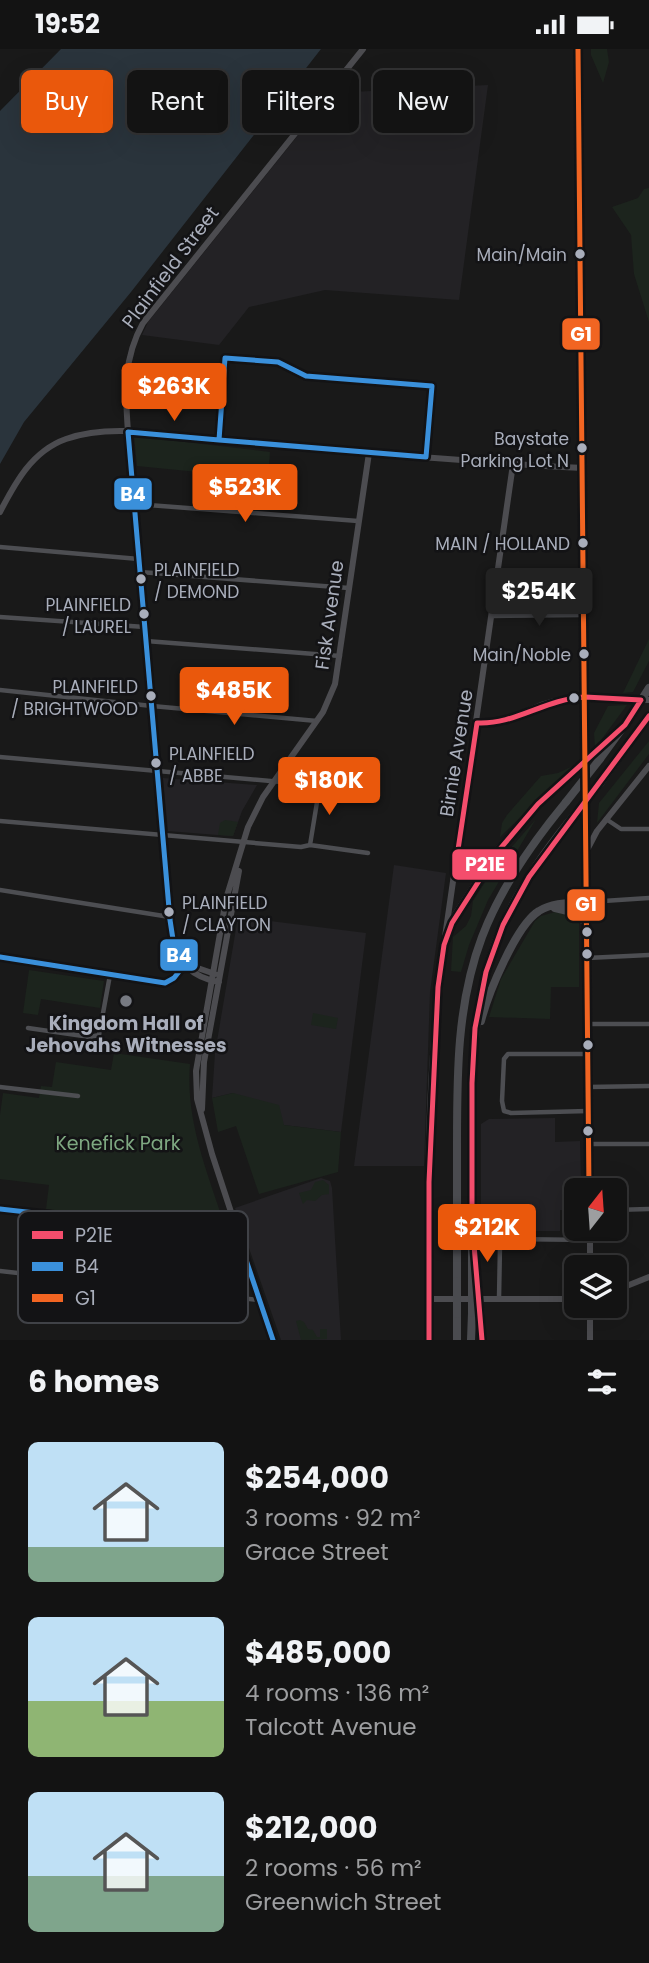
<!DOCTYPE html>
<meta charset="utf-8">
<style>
body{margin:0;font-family:Poppins,sans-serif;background:#1c1c1c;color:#f1f3f6;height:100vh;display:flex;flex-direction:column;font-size:26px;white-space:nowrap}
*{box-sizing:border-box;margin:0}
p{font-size:23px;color:#9d9ea0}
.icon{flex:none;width:38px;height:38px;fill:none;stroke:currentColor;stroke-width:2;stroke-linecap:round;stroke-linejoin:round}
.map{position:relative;height:1291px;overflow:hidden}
.side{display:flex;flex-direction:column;background:#131313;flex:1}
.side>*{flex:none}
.top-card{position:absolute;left:21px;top:21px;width:607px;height:63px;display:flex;gap:14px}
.needle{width:46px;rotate:17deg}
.controls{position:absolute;left:564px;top:1129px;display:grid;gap:14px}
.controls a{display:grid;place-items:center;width:63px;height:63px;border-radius:10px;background:#131313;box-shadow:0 7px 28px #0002,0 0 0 2px #323233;font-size:35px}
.price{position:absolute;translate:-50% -60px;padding:0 16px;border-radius:7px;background:#ea580c;color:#fff;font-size:23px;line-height:46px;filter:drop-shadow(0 2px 4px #0008)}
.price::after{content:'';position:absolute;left:50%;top:42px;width:21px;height:16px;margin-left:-10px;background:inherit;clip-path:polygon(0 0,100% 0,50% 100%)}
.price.selected{background:#222;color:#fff}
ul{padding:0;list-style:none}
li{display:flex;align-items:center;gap:21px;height:175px;padding:0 28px}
li span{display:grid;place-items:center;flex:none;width:196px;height:140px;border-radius:10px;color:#555}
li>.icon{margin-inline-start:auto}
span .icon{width:84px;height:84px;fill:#fffc;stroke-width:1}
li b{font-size:30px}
h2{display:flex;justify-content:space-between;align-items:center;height:84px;padding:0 28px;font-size:30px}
.pill{padding:0 24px;border-radius:10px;background:#131313;box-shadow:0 7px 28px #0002,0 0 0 2px #323233;font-size:24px;line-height:63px}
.pill.selected{background:#ea580c;color:#fff}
.status{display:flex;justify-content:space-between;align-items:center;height:49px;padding:0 35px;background:#131313;direction:ltr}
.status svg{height:19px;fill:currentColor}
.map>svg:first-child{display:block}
.built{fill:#232225}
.green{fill:#1c241d}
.water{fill:#2a343c}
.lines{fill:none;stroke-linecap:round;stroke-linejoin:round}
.street{stroke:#4d4e52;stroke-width:4.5}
.secondary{stroke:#4c4c50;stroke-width:6}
.primary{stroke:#4a4b4e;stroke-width:7}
.highway{stroke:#4a4b4f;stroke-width:8}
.highway-bridge{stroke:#4a4b4f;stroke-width:8}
.bus-1-casing{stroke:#131315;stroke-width:10}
.bus-2-casing{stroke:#131315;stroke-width:10}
.bus-3-casing{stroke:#131315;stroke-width:10}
.bus-1{stroke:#f44d6c;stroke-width:5}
.bus-2{stroke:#3a90db;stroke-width:5}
.bus-3{stroke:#f26522;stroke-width:5}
.bus-dot{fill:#a9aebb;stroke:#131315;stroke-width:2.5}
.poi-dot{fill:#777a82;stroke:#131315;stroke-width:2.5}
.labels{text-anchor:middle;stroke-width:5;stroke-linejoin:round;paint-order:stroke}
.bus-label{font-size:17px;fill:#a9aebb;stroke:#131315;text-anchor:end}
.street-label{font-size:19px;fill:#a9aebb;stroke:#131315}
.poi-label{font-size:19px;font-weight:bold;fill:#a9aebb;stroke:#131315}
.park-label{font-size:19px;fill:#7ea881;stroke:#131315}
.key{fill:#131315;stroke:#404247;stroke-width:2}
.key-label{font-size:19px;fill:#a9aebb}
.line-badge{stroke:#131315;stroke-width:2.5}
.badge-label{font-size:19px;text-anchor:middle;font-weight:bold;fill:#fff}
</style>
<div class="status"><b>19:52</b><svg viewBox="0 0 49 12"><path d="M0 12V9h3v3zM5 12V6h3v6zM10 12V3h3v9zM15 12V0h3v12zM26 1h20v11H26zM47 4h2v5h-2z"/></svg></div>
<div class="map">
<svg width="649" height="1291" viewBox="0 0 649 1291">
<rect width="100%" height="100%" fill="#191919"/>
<path class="built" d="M488 36 459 251 325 241 249 258 219 296 142 286 148 273 332 44Z
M163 729 257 736 242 762 233 787 218 786 168 782Z
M394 816 446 824 430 943 424 1117H354Z
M238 868 366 884 341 1083 284 1076 233 1044 212 1049 215 1004Z
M555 1069V1093L580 1092 581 1141H576V1162L560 1161V1182H491L481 1174V1075L489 1070Z
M321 1129 330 1132 332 1139 341 1291H281L235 1159Z"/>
<path class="green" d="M591 0H607L609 13 603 34 591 6Z
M649 139V273L634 225 631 186 612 158 638 149 644 140Z
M134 387 270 403 268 430 137 417Z
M649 590V612L633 643 623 644Z
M627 656 595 699 594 684 608 657Z
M649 692V705L597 774 599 754Z
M573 717 500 788 502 774 507 766 541 727 558 724Z
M536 770 488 851 469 896 461 923 451 922 453 888 466 877 471 867 473 852 496 816Z
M225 771 238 773 233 787 218 786 220 774Z
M555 863 571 866 579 872V938H551L550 970 489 968 501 930 535 872 541 867Z
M29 921 104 932 100 959 41 950 38 966 23 964Z
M313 964 338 969 336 980 311 976Z
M114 1004 190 1015C185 1073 209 1127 226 1181L46 1160 49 1136 0 1130V1066L3 1044 39 1049 41 1037 52 1038 56 1013 111 1021Z
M233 1044 279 1056 284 1076 341 1083 338 1123 259 1145 236 1077 218 1083 212 1049Z
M323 1131 329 1136V1145L322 1146 315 1152 307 1151 303 1155 299 1144 311 1141 315 1133Z
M300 1271 304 1273 308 1280 313 1281 317 1288H320V1280H327V1290L301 1291 296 1272Z"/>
<path class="water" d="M61 0H321L131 243 24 373 0 415V62Z"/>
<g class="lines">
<path class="street" d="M135 455 358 472
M0 498 139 510
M140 523 349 539
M492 567 585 566
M0 568 145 578
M146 592 340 607
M0 641 152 657 317 672
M0 708 315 736 319 741 310 796
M606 770 621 780H649
M0 772 301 798 310 796 368 804
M0 841 170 868
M588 853 649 849
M0 908 165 934 174 929 185 915
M587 909 649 906
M588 975H649
M28 979 90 988 99 986 110 926
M588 1005H508L504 1010 502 1052 504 1062 511 1064 588 1062
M0 1038 78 1047
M588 1038 649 1037
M589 1095H649
M0 1160 238 1187
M614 1161 649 1160
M0 1222 259 1251
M499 1250 500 1196 503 1190 590 1191"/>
<path class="secondary" d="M578 0 589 1141
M0 463C15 434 32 402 66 390 115 373 173 388 224 392 344 401 463 413 584 419
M477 674C513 678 529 655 561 651 589 647 620 651 649 651
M588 799 597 782 649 717
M445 888 513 415
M186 915 215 925
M219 933C193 929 176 913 172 886L128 383C125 343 123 310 143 274L363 0
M202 1060 204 1013 239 822
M590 1180V1218
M614 1242 649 1228
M428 1250H576
M590 1256V1291
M273 1291 212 1105 197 1050 196 1022 226 850 248 778 263 748 323 663 335 635 369 404"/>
<path class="primary" d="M429 1291C427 1160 427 1026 444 896"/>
<path class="highway" d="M600 710 632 666
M601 733 649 667
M456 814 469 820 484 817 538 755 564 732
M555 859 572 863 587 874
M444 896 454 869 489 815
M481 972C488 945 516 876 539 862 553 853 571 854 587 853
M476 1217 478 1239
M457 1232C457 1186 457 1140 457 1094 457 1024 457 954 482 888 501 838 532 794 566 753
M472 1232C472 1184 472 1136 472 1088 472 1022 472 956 496 893 512 850 538 811 567 775
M480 1259 482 1291
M457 1291V1265
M471 1291 472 1264"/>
<path class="highway-bridge" d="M632 666 649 639
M564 732 599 701
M566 753 600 710
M567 775 601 733
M478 1239 480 1259
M472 1264V1232
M457 1265V1232"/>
<defs>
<path id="bus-1" d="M585 648 641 651 625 676 538 755 488 814 472 821 456 814 477 674C515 676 545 650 585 648Z
M429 1291V1133L438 938 444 896 452 874 493 810
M482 1291 472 1172V1034L475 979 486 923 503 876 529 828 649 667"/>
<path id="bus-2" d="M225 309 278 313 306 327 432 337 426 408 219 391Z
M0 908 165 934 174 929 185 915 174 897 170 871 128 383 219 391
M0 1160 238 1187 273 1291"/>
<path id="bus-3" d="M578 0 589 1141"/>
</defs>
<use href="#bus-1" class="bus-1-casing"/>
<use href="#bus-2" class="bus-2-casing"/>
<use href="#bus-3" class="bus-3-casing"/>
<use href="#bus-1" class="bus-1"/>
<use href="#bus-2" class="bus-2"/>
<use href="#bus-3" class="bus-3"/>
</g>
<g class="bus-dot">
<circle cx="580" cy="205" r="6"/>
<circle cx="582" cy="399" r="6"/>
<circle cx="583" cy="494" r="6"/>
<circle cx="141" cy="530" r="6"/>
<circle cx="144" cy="565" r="6"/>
<circle cx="584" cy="605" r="6"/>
<circle cx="151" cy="647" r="6"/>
<circle cx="574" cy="649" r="6"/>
<circle cx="156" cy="714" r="6"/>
<circle cx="169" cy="863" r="6"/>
<circle cx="587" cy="883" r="6"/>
<circle cx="587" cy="905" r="6"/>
<circle cx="588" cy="996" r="6"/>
<circle cx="588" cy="1082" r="6"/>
</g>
<circle class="poi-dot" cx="126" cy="952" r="7"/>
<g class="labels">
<g class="bus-label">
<text x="567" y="212">Main/Main</text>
<text x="569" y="396">Baystate<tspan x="569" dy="22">Parking Lot N</tspan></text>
<text x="570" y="501">MAIN / HOLLAND</text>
<text x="154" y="527" text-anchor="start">PLAINFIELD<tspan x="154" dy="22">/ DEMOND</tspan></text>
<text x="131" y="562">PLAINFIELD<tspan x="131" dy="22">/ LAUREL</tspan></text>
<text x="571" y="612">Main/Noble</text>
<text x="138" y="644">PLAINFIELD<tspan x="138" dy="22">/ BRIGHTWOOD</tspan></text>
<text x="169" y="711" text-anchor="start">PLAINFIELD<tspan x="169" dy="22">/ ABBE</tspan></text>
<text x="182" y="860" text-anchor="start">PLAINFIELD<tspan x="182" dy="22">/ CLAYTON</tspan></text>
</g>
<g class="street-label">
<text transform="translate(170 218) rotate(-53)" y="7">Plainfield Street</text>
<text transform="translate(329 566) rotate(-82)" y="7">Fisk Avenue</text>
<text transform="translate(456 704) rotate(-81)" y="7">Birnie Avenue</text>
</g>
<g class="poi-label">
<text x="126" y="981">Kingdom Hall of<tspan x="126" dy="22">Jehovahs Witnesses</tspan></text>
</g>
<g class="park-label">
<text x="118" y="1101">Kenefick Park</text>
</g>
</g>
<rect x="18" y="1162" width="230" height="112" rx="10" class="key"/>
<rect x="32" y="1182" width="31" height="8" fill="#f44d6c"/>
<rect x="32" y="1213" width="31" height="9" fill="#3a90db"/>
<rect x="32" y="1245" width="31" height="8" fill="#f26522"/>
<g class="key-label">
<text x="75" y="1193">P21E</text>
<text x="75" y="1224">B4</text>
<text x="75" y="1256">G1</text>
</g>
<g class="line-badge">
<rect x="561" y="268" width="40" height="34" rx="7" fill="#f26522"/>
<rect x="113" y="428" width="40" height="34" rx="7" fill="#3a90db"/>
<rect x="451" y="799" width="67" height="33" rx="7" fill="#f44d6c"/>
<rect x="566" y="839" width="40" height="34" rx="7" fill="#f26522"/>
<rect x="159" y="889" width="40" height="34" rx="7" fill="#3a90db"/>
</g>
<g class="badge-label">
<text x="581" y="292">G1</text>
<text x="133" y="452">B4</text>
<text x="485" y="822">P21E</text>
<text x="586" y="862">G1</text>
<text x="179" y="913">B4</text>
</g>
</svg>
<div class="controls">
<a><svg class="needle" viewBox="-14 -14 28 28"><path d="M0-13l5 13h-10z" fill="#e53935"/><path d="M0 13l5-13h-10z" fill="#9d9ea0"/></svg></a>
<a><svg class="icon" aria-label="layers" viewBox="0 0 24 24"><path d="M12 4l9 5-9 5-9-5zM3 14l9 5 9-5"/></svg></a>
</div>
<b class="price" style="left:174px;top:374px">$263K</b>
<b class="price" style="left:245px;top:475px">$523K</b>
<b class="price selected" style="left:539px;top:579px">$254K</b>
<b class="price" style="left:234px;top:678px">$485K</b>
<b class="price" style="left:329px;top:768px">$180K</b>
<b class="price" style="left:487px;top:1215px">$212K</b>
<div class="top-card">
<a class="pill selected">Buy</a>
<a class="pill">Rent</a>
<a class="pill">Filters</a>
<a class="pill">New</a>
</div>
</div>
<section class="side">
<h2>6 homes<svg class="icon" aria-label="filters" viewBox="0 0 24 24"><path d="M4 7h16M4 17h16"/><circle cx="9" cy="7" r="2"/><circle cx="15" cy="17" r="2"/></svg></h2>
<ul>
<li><span style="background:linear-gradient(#bfe0f5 75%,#7fa58c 0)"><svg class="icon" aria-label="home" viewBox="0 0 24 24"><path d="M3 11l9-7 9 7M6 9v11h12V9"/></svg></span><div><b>$254,000</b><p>3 rooms · 92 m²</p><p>Grace Street</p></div></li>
<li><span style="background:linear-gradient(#bfe0f5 60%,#8fb573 0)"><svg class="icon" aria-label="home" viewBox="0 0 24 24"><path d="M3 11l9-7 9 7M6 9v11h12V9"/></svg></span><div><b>$485,000</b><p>4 rooms · 136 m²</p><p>Talcott Avenue</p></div></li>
<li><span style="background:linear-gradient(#bfe0f5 60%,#7fa58c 0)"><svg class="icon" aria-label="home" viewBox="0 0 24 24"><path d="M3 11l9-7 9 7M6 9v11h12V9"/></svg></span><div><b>$212,000</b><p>2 rooms · 56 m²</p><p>Greenwich Street</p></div></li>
</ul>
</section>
